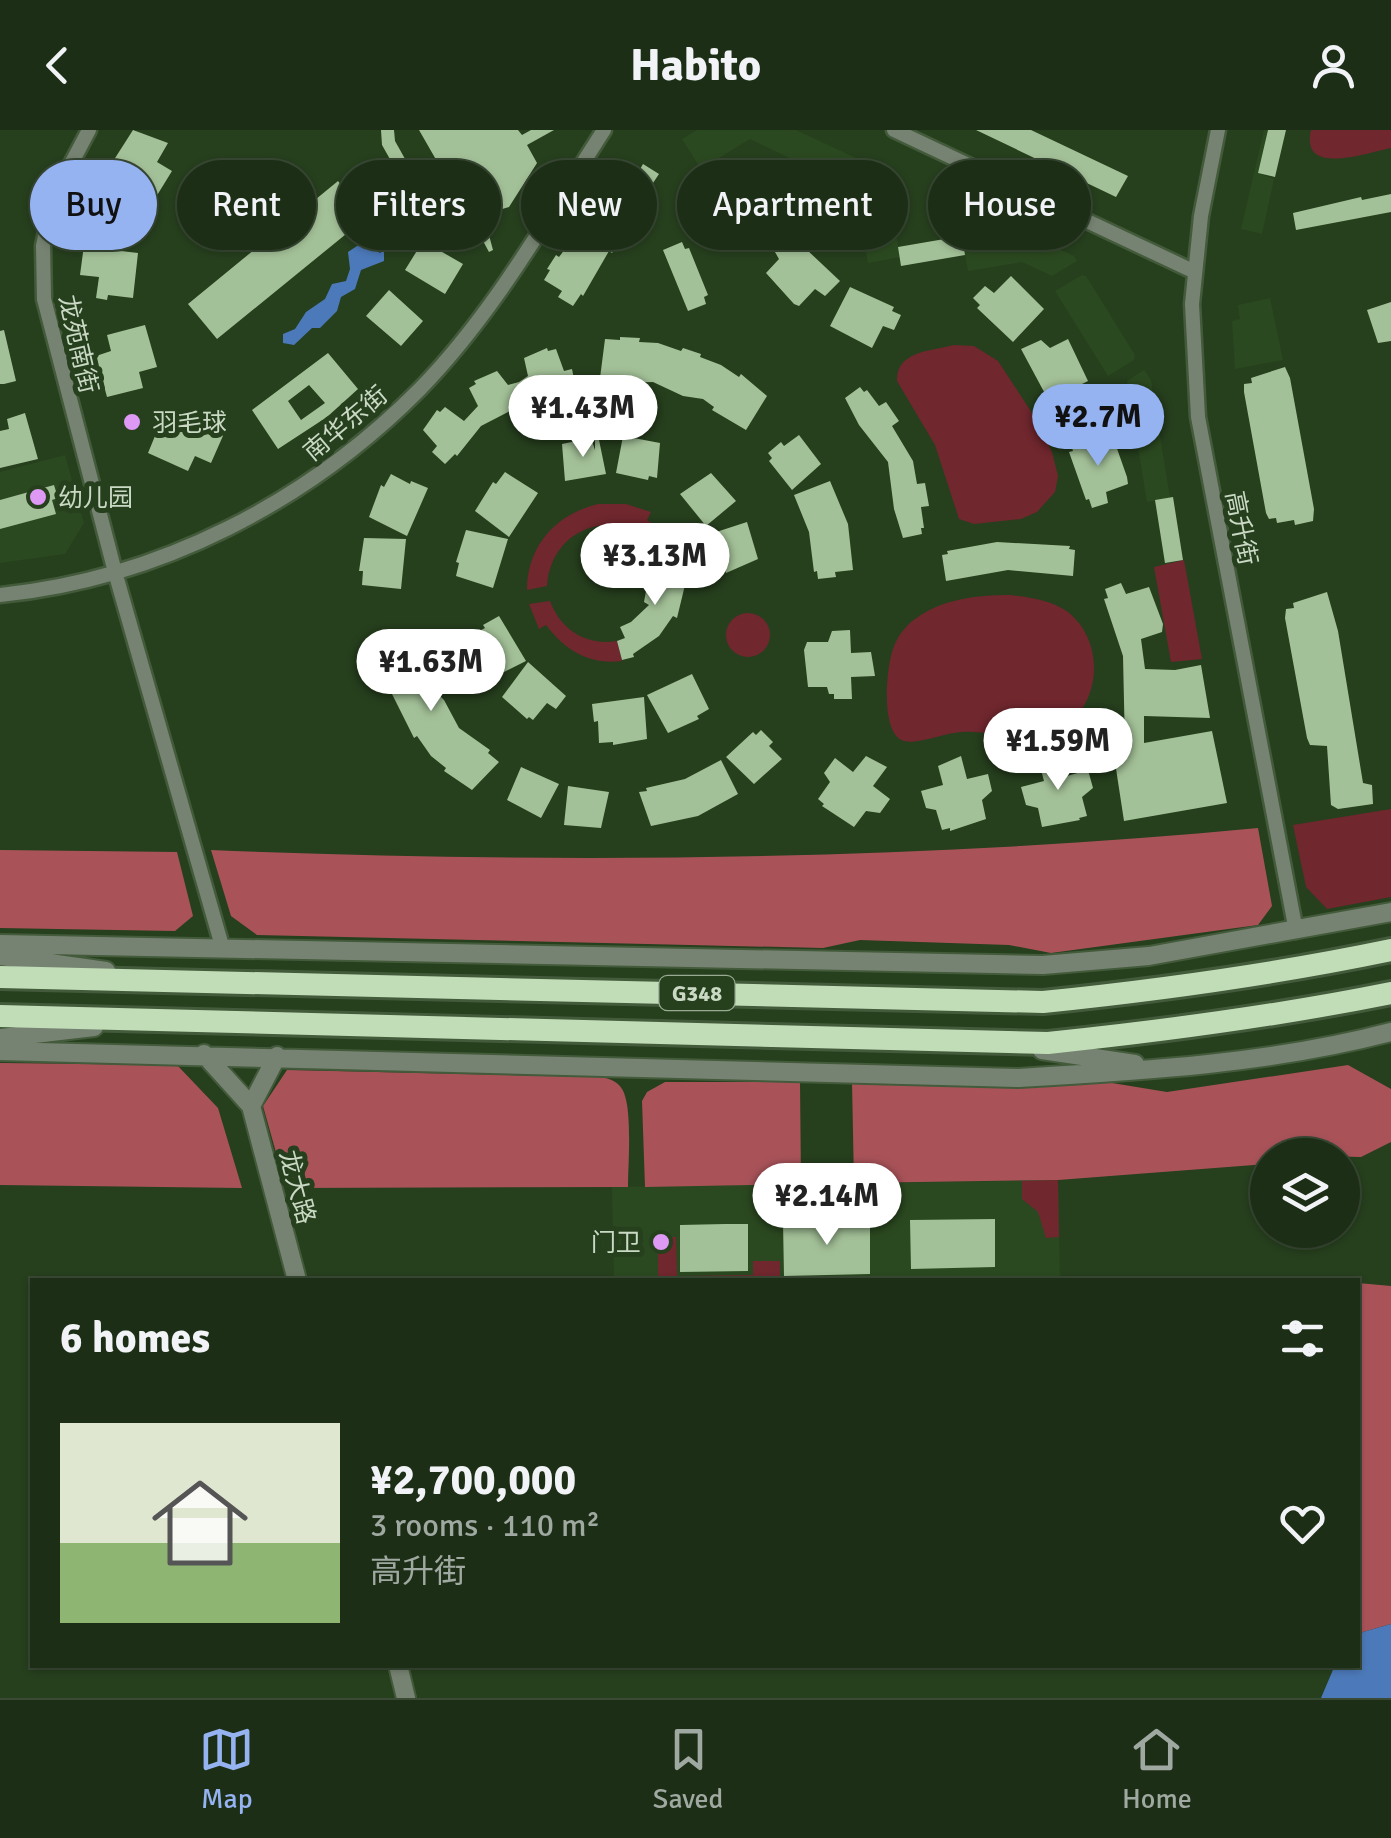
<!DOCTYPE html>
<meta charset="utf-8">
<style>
body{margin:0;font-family:Signika,"Noto Sans SC",sans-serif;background:#25371f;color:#f1f3f6;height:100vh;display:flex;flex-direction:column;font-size:38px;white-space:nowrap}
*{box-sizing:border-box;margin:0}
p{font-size:32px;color:#a0a9a1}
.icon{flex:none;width:55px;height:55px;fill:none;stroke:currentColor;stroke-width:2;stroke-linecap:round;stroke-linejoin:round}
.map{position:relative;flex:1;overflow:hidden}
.details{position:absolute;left:30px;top:1148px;width:1330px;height:390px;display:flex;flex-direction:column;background:#1c2f16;border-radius:0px;box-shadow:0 2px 8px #0004,0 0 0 2px #3a4a35}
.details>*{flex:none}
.top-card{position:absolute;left:30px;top:30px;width:1332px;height:90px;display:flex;gap:20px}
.fabs{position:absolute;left:1250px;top:1008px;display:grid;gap:20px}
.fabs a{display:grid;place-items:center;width:110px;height:110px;border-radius:50%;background:#1c2f16;box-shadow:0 2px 8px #0004,0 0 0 2px #3a4a35;font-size:50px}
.price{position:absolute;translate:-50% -85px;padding:0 22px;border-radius:35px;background:#fff;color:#222;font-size:32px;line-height:65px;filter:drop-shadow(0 2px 5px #0008)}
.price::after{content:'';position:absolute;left:50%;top:60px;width:30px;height:22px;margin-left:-15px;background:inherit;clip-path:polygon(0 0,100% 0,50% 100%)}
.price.active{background:#95b2f1;color:#111}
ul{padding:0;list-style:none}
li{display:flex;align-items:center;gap:30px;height:250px;padding:0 30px}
li span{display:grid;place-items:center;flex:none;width:280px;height:200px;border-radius:0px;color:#555}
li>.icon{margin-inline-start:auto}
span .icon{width:120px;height:120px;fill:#fffc;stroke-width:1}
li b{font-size:42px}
h2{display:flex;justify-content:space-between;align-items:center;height:120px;padding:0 30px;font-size:42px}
.pill{padding:0 35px;border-radius:45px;background:#1c2f16;box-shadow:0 2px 8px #0004,0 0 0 2px #3a4a35;font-size:35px;line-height:90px}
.pill.active{background:#95b2f1;color:#111}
header{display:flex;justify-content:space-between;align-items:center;height:130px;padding:0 30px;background:#1c2f16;font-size:45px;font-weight:700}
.tabs{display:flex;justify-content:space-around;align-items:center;height:140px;border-top:2px solid #3a4a35;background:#1c2f16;font-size:28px;color:#a0a9a1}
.tabs a{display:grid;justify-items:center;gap:5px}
.tabs .active{color:#95b2f1}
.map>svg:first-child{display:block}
.built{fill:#2b4920}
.green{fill:#70272e}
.forest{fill:#a95359}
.water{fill:#4c79b9}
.building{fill:#a3c198;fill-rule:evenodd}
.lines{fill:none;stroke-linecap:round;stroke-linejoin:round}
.minor-casing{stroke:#435b3b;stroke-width:19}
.tertiary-casing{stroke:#435b3b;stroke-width:22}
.trunk-casing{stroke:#435b3b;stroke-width:28}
.minor{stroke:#778372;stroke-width:14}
.tertiary{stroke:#778372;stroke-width:18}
.trunk{stroke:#c1ddb7;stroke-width:22}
.poi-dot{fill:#dd99f3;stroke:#263f1d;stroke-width:4}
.labels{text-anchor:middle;stroke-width:10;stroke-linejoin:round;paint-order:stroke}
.shield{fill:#263f1d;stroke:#98ab92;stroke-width:2.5}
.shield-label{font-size:22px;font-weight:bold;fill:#c9d9c4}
.street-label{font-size:25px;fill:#c9d9c4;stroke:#263f1d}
.poi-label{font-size:25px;fill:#c9d9c4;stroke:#263f1d;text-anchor:start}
</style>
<header><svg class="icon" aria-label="back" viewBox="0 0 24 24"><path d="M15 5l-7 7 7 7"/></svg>Habito<svg class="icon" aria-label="person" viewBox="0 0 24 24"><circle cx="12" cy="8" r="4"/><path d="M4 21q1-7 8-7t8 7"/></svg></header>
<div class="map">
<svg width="1391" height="1568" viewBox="0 0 1391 1568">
<rect width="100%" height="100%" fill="#263f1d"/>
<path class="built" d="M697 0H796L886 42 900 127 868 133 855 59 750 9 701 39 682 9Z
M1264 0H1268L1258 43 1274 49 1262 104 1241 99Z
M1016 99 1074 126 1077 131 1052 146 1022 132 968 141 962 108Z
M1082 145 1086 146 1135 225 1134 230 1108 246 1055 161Z
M1270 168 1283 230 1235 239 1232 191 1240 189 1238 175Z
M1144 240 1151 250 1170 368 1147 372 1127 251Z
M65 325 84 393 65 424 0 433V342Z
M1058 1050 1060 1150H614L612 1057Z"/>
<path class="green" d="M1311 0H1391V18C1366 23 1300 47 1311 0Z
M243 50 265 57 264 69 237 81 215 109 200 103 199 92 211 62Z
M954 215 974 216 998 231 1038 292 1052 322 1058 346 1055 362 1037 382 1021 389 974 394 959 389 935 315 897 251C896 221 931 221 954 215Z
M598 374H626L651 382 647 390 666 403 681 426 661 433C633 371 551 390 547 456L527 460C527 416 556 384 598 374Z
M1184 430 1202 529 1171 532 1154 437Z
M1010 465C1029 467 1052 470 1068 482 1110 516 1100 588 1047 605 1020 614 991 600 963 602 947 602 917 615 904 611 880 605 886 538 893 519 897 507 905 496 915 489 942 469 977 465 1010 465Z
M550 471C561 500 586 516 617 511L622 531C589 535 565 520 546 495L539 499 529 474Z
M726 505a22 22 0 1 1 44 0a22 22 0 1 1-44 0Z
M1391 679V767L1327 779 1306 757 1293 695Z
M1058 1050 1059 1107 1046 1108 1038 1082 1022 1069V1051Z
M669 1107H676L677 1146 753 1145V1131H780V1149L784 1150H658V1121L669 1120Z"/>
<path class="forest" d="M1258 698 1272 776 1258 795 1051 823 1009 815 860 810 823 818 257 805 231 786 211 720C560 734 910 731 1258 698Z
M0 720 177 722 193 786 175 801 0 798Z
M0 933 177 935 218 978 242 1058 0 1055Z
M1348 935 1391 959V1012L1361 1027 1268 1025 1267 1034 1058 1050 854 1053 852 952 1112 953 1167 962Z
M287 940 601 947C610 949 617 951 622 959 633 976 628 1035 628 1057L286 1058 263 976Z
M665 952H800L801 1054 645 1057 642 971 647 962Z
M1358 1153 1391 1156V1494L1363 1502 1358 1507Z"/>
<path class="water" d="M369 108V116L380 123 384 120V131L361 140 355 159 341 167 337 181 320 198H312L294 215 283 213V204L295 199 306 182 325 169 332 154 346 151 350 139 348 122Z
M1391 1494V1568H1321L1335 1535H1358V1507L1363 1502Z"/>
<path class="building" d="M133 0 168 13 157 32 172 41 148 80 126 66 124 70 114 64 126 46 110 36Z
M381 0H394L395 11 423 61 469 87 419 0H518L522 5 531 0H554L527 15 537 33 509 77 499 80 479 68 493 120 489 122 483 111 413 70 382 15Z
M976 0H1031L1128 46 1116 67Z
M1268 0H1286L1275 47 1258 43Z
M621 30 639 41 643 34 659 44 651 56 654 57 623 100 626 102 612 123 609 121 583 166 581 164 573 176 558 167 562 161 544 150 550 140 547 139 556 125 559 127 565 119 585 81 588 82 613 37 616 39Z
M753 42 758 50 761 49 789 103 840 151 825 166 815 159 799 176 794 174 766 143 779 129 764 103 743 113 739 110 722 71 742 61 738 50Z
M338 51 367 87 217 209 188 174Z
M1391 64V82L1296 100 1293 83 1361 67 1362 70Z
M112 98 123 99 121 121 138 123 133 168 108 165 107 170 96 168 99 147 80 145 86 100 111 103Z
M962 106 965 125 901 136 898 117Z
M423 111 463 134 445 164 405 140Z
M682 112 685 119 689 118 708 165 704 167 706 174 688 181 663 120Z
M1011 146 1044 179 1013 212 977 178 980 175 973 168 985 156 994 163Z
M850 157 894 177 892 181 901 185 894 200 883 196 872 218 830 196Z
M389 160 423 191 401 216 366 186Z
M1391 172V211L1378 213 1367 180Z
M145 195 157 237 139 242 143 258 107 267 96 226 111 221 107 205Z
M4 200 16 251 4 254H0V201Z
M620 207 640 208 639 212 658 213 681 221 683 218 701 224 700 227 721 235 739 247 741 244 767 266 746 300 712 280 714 277 703 269 683 266 653 252 620 253H614V248H600L605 209 620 210Z
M1068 209 1088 251 1068 261 1072 272 1057 280 1053 272 1050 273 1021 219 1041 210 1050 218Z
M547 218 548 221 556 219 564 241 572 239 575 254 540 268 539 264 512 272 516 278 481 296 457 326 455 324 445 334 432 322 437 316 423 300 437 280 440 282 445 277 464 291 478 276 469 258 476 254 474 251 497 241 508 255 519 252 528 246 524 228Z
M328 223 358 259 327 287 278 319 252 280ZM309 255 325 273 301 290 288 271Z
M1285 237 1290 248 1314 379 1313 391 1295 395 1294 390 1277 393 1276 388 1269 389 1266 383 1244 262V254L1252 253 1251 248Z
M860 257 864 262 867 260 879 276 886 272 899 291 892 296 913 331 917 354 925 353 929 376 921 377 924 398H921L922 404 903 408 894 379 888 332 859 295 845 268Z
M186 281 226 299 211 333 195 326 188 341 148 323 162 289 178 296Z
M25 283 38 329 0 338V301L9 299 7 289Z
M799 305 821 334 792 360 769 331 772 328 768 323 781 312 784 316Z
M623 306 660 313 657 348 649 346 648 350 616 343Z
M1086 306 1091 317 1114 310 1127 347 1128 354 1106 362 1108 373 1092 378 1089 369 1086 370 1069 322 1073 321 1070 312Z
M591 308 595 320V310H599L606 344 565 351 562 314Z
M505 342 538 363 509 407 475 381 493 352 496 354Z
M711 343 736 371 706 396 680 364Z
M391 344 410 354 411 351 428 358 407 406 369 387 381 355 384 357Z
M830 351 848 394 853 440 835 442 836 447 818 449 817 441 814 442 809 402 794 365Z
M54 355 58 368 52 370 56 384 0 399V370Z
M1173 367 1183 430 1165 433 1155 370Z
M747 392 758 429 726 443 710 404Z
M466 400 508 409 493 458 456 446 459 433 456 432Z
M364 408 406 409 401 459 362 455 363 441H359Z
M997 412 1070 416 1069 419 1075 420 1073 446 1008 440 946 451 942 425 948 424 947 421Z
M676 428 685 455 677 488 673 486 659 506 633 524 634 527 622 530 617 511 625 508 620 497 631 492 649 475 644 472 648 450 651 449 649 438Z
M1121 453 1126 464 1149 457 1163 494 1162 502 1141 509 1145 539 1175 540 1201 535 1210 588 1144 586V613L1212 601 1227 673 1124 691 1113 619 1125 617 1123 526 1104 469 1108 468 1105 459Z
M1327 462 1338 501 1363 653 1372 655 1373 674 1338 679 1331 675 1327 616 1310 615 1307 608 1285 488 1286 479 1294 478 1293 473Z
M499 486 526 531 488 550 469 522 472 520 466 508 485 498 483 495Z
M850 500 851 523 871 522 875 546 851 547 852 569H834V564H829L827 557H808L804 520 807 512H828L832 501Z
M411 504 427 540 424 541 428 554 444 570 459 598 490 620 488 623 499 632 472 660 444 641 446 638 431 626 417 606 414 608 386 552 383 553 374 520Z
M528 532 566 566 556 579 547 573 533 590 529 587 527 589 502 567Z
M692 544 709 579 697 586 699 589 668 603 647 565Z
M644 567 647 609 613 615V612L599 613 598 591 594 592 592 574Z
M761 600 773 612 769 616 782 629 754 654 726 627 753 602 756 605Z
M1061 623 1067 646 1088 640 1093 658 1082 667 1087 686 1079 688 1080 690 1042 697 1038 678 1026 675 1021 657 1044 651 1039 632Z
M866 626 887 637 873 656 890 669 880 683 866 681 854 697 822 676 824 674 818 669 830 652 824 643 835 628 853 642Z
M961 626 967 649 988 644 992 661 982 670 986 689 950 701V698L942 700 936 680 926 678 921 661 943 655 938 636Z
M721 630 738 664 698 686 651 696 639 662 647 661 646 658 685 649Z
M521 637 559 654 541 688 507 670Z
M568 656 609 662 601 698 564 695Z
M995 1089V1137L911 1139 910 1090Z
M870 1091V1144L784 1146 783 1092Z
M725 1094H748V1141L680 1142V1095Z"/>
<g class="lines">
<defs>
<path id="minor" d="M89 0 53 68 43 116 44 169 115 442 222 816
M894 0 1195 142
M1218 0 1201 86 1192 174 1198 287 1296 801
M0 465C159 449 308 372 420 259 494 183 547 88 604 0"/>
<path id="tertiary" d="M0 814 1043 835 1149 826 1391 782
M0 826 106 841
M0 908 94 897
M1042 920 1135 934
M0 921 1017 948C1142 941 1269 934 1391 902
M204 924 251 976 277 926
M251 976 297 1150
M398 1535 406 1568"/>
<path id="trunk" d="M0 847 1043 872C1160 860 1276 844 1391 820
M0 886 1048 913C1163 901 1277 886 1391 863"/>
</defs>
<use href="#minor" class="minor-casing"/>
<use href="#tertiary" class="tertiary-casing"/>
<use href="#trunk" class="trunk-casing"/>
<use href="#minor" class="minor"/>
<use href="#tertiary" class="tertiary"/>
<use href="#trunk" class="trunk"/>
</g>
<g class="poi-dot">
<circle cx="132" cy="292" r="10"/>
<circle cx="38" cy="367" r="10"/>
<circle cx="661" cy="1112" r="10"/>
</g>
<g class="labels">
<rect class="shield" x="659.5" y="846" width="75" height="34" rx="8"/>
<g class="shield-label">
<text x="697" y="871">G348</text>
</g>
<g class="street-label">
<text transform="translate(79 214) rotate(77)" y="9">龙苑南街</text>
<text transform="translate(345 293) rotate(-40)" y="9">南华东街</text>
<text transform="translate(1242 398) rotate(79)" y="9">高升街</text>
<text transform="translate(298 1057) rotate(75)" y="9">龙大路</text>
</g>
<g class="poi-label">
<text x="152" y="301">羽毛球</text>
<text x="58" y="376">幼儿园</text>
<text x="641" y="1121" text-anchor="end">门卫</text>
</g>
</g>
</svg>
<div class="fabs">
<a><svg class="icon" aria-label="layers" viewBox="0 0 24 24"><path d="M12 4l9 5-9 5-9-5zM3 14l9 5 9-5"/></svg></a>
</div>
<b class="price" style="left:583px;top:330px">¥1.43M</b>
<b class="price active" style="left:1098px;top:339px">¥2.7M</b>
<b class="price" style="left:655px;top:478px">¥3.13M</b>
<b class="price" style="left:431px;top:584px">¥1.63M</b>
<b class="price" style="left:1058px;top:663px">¥1.59M</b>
<b class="price" style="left:827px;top:1118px">¥2.14M</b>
<div class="top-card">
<a class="pill active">Buy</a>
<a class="pill">Rent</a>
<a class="pill">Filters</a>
<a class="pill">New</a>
<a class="pill">Apartment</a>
<a class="pill">House</a>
</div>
<section class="details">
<h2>6 homes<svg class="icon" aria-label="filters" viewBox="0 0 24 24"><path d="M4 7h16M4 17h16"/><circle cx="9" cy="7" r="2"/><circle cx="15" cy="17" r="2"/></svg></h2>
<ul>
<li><span style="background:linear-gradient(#dfe7d0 60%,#8fb573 0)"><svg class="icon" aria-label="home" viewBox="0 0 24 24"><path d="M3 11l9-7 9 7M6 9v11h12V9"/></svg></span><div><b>¥2,700,000</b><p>3 rooms · 110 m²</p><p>高升街</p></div><svg class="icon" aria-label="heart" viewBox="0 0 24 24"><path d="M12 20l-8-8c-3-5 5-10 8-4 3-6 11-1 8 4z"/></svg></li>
</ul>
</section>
</div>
<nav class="tabs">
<a class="active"><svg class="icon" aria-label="map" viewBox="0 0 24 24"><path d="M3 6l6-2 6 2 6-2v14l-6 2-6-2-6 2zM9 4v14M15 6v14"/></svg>Map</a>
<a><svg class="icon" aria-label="saved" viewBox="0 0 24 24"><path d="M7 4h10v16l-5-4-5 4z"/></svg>Saved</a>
<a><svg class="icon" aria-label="home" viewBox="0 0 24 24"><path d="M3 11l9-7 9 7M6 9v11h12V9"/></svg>Home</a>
</nav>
